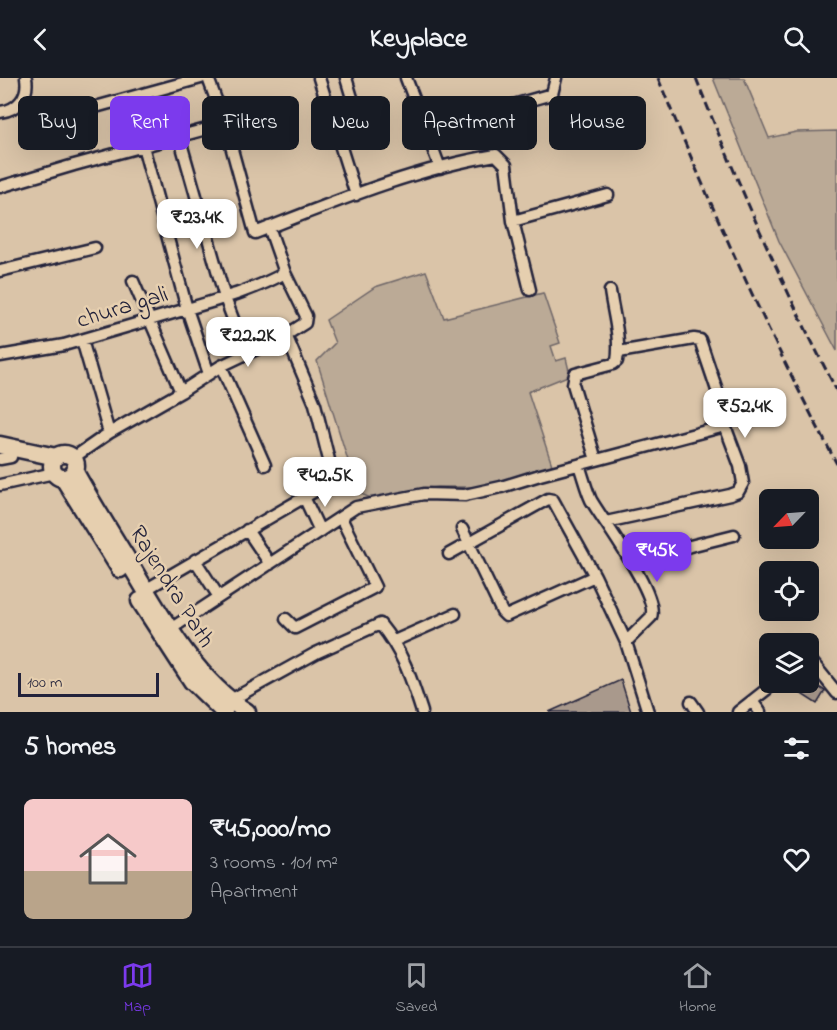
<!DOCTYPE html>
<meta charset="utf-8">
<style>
body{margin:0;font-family:"Indie Flower",sans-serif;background:#20242c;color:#f1f3f6;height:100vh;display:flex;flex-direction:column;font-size:22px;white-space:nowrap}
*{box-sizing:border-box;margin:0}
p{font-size:20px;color:#9ea1a6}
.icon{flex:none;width:33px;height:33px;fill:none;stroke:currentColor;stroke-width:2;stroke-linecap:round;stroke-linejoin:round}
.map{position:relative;height:634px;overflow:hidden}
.drawer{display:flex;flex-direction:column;background:#171b24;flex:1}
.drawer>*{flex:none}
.banner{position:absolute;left:18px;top:18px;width:801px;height:54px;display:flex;gap:12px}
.needle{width:39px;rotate:245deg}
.buttons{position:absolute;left:759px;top:411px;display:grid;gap:12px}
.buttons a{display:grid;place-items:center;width:60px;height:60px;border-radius:9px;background:#171b24;box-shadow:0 6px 24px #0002;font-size:30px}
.scale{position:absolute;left:18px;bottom:15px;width:141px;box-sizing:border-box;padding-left:6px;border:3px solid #22223b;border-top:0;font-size:16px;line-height:21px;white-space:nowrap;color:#22223b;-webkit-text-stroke:4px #e6cfaf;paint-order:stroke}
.price{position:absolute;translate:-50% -51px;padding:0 14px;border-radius:12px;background:#fff;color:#222;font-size:20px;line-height:39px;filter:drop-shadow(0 2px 3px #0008)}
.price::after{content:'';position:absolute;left:50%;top:36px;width:18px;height:14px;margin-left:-9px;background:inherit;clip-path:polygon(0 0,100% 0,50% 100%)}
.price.current{background:#7c3aed;color:#fff}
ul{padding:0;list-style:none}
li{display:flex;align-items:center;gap:18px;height:150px;padding:0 24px}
li span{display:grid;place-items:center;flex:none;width:168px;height:120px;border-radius:9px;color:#555}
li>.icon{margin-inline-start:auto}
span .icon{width:72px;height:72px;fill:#fffc;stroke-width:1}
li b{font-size:26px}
h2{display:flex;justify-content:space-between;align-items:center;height:72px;padding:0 24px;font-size:26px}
.tag{padding:0 21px;border-radius:9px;background:#171b24;box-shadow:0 6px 24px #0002;font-size:21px;line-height:54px}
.tag.current{background:#7c3aed;color:#fff}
header{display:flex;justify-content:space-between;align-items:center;height:78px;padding:0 24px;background:#171b24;font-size:27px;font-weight:700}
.tabs{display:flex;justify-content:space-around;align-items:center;height:84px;border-top:2px solid #363941;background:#171b24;font-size:16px;color:#9ea1a6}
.tabs a{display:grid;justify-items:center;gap:3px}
.tabs .current{color:#7c3aed}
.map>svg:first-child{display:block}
.green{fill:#bbaa96;stroke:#6e6668;stroke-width:1.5}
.building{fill:#a9998c;stroke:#22223b;stroke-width:1.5}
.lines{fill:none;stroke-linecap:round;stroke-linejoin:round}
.street-casing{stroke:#22223b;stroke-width:15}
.secondary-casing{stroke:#22223b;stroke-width:21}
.street{stroke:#e6cfaf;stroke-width:10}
.secondary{stroke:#e6cfaf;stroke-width:16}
.rail{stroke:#22223b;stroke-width:3;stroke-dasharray:9 4.5;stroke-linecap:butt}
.labels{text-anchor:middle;stroke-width:5;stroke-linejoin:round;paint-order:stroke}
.street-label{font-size:24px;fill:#22223b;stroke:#e6cfaf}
</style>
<header><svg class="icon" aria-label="back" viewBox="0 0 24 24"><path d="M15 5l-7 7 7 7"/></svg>Keyplace<svg class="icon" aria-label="search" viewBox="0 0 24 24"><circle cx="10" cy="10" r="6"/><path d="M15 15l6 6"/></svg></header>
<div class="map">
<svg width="837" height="634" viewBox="0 0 837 634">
<rect width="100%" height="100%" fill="#dac4a8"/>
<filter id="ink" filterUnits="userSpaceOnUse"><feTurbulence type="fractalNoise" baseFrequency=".0167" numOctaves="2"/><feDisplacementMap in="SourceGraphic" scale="12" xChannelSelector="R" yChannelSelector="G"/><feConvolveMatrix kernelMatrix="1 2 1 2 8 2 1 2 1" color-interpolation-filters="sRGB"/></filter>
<g filter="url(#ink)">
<path class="green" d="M713 0H744L769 60 796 54 837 53V273L779 163Z
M426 193 444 240 543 215 560 265 551 268 556 283 566 280 570 297 528 314 552 387 484 409H438L404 414 374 421 363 417 355 405 317 283 335 265 326 242 375 209Z"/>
<path class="building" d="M621 602 631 634H549Z
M808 602 825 613 817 626 800 615Z"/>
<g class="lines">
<defs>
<path id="street" d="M208 0 225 46 255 155C332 125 413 91 496 77L506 87 513 143 530 212
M319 0 356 117
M346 0 359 43
M406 0 426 52
M99 28 201 0
M0 34C18 32 29 18 26 0
M179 58 225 220 246 275
M143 68 187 231C221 221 254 212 285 195
M440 90 426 52 552 16 556 0
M0 109 74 87 225 46
M513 143 608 117
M0 193 95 170
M133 203 181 314
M82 262 109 355
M0 278 64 267 187 231 209 296
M221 288 265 387
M73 380 109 355 181 314 221 288 286 257 305 245 306 238 285 195 269 149
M0 381 11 379 13 370
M596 382 573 306 575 296 613 286 617 283C621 260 613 235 610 213
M579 387C583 398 586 411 591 422 603 443 660 518 651 539L626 564 648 634
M0 407 54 395
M304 419 320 453
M606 444 730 417 738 414 743 405 740 388 725 348 720 321 700 262 694 261 619 274
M462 451 502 534 506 538 595 498
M247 452 270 486
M449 476 548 421 553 422 595 498 626 564
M195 482 219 519
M633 488 690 468 734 457
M145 512 334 402 315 326 286 257
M286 541 295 550 375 509 341 440
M166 554 356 429 424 416 465 417 501 409 540 397 725 348
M394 563 455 536
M808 579 837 615
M229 623 316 575 380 546C403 574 411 600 422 634
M752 623 760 634
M691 624 698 634
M738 634 776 604"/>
<path id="secondary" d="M0 367 56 379
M52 388a12 12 0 1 1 24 0a12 12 0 1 1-24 0Z
M75 394C91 423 109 452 127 481 159 534 193 600 247 634
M64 401 120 491
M140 523 192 603 224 634"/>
</defs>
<use href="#street" class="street-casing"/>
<use href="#secondary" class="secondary-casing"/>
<use href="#street" class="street"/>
<use href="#secondary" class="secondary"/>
<path class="rail" d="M658 0C712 132 770 261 837 386
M696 0C738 106 784 212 837 313"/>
</g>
</g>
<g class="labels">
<g class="street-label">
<text transform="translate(122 228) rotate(-17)" y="8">chura gali</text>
<text transform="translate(173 508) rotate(58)" y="8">Rajendra Path</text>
</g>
</g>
</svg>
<div class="buttons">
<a><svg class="needle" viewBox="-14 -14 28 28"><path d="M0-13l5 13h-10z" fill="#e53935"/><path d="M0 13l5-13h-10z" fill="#9ea1a6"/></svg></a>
<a><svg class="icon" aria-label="locate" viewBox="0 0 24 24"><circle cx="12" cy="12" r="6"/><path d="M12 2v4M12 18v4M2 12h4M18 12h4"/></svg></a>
<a><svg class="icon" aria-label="layers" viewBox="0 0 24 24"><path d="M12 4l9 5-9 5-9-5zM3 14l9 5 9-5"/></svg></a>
</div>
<div class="scale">100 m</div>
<b class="price" style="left:197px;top:172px">₹23.4K</b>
<b class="price" style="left:248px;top:290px">₹22.2K</b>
<b class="price" style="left:745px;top:361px">₹52.4K</b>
<b class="price" style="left:325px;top:430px">₹42.5K</b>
<b class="price current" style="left:657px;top:505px">₹45K</b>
<div class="banner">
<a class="tag">Buy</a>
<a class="tag current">Rent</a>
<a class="tag">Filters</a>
<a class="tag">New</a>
<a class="tag">Apartment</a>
<a class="tag">House</a>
</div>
</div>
<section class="drawer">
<h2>5 homes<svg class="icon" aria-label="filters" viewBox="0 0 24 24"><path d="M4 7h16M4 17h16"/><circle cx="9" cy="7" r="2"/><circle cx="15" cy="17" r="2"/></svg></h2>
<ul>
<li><span style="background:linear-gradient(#f6c9c9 60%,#b9a48a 0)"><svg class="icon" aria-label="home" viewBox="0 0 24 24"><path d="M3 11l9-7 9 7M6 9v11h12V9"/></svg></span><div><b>₹45,000/mo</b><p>3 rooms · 101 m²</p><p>Apartment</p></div><svg class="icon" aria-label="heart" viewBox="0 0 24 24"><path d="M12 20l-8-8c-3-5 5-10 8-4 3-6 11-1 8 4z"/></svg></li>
</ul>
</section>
<nav class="tabs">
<a class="current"><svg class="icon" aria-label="map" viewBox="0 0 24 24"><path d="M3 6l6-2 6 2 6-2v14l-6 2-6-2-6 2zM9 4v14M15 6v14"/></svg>Map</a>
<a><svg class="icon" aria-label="saved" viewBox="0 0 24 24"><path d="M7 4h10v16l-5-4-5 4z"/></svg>Saved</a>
<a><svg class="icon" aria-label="home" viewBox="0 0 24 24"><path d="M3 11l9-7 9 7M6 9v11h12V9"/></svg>Home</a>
</nav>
